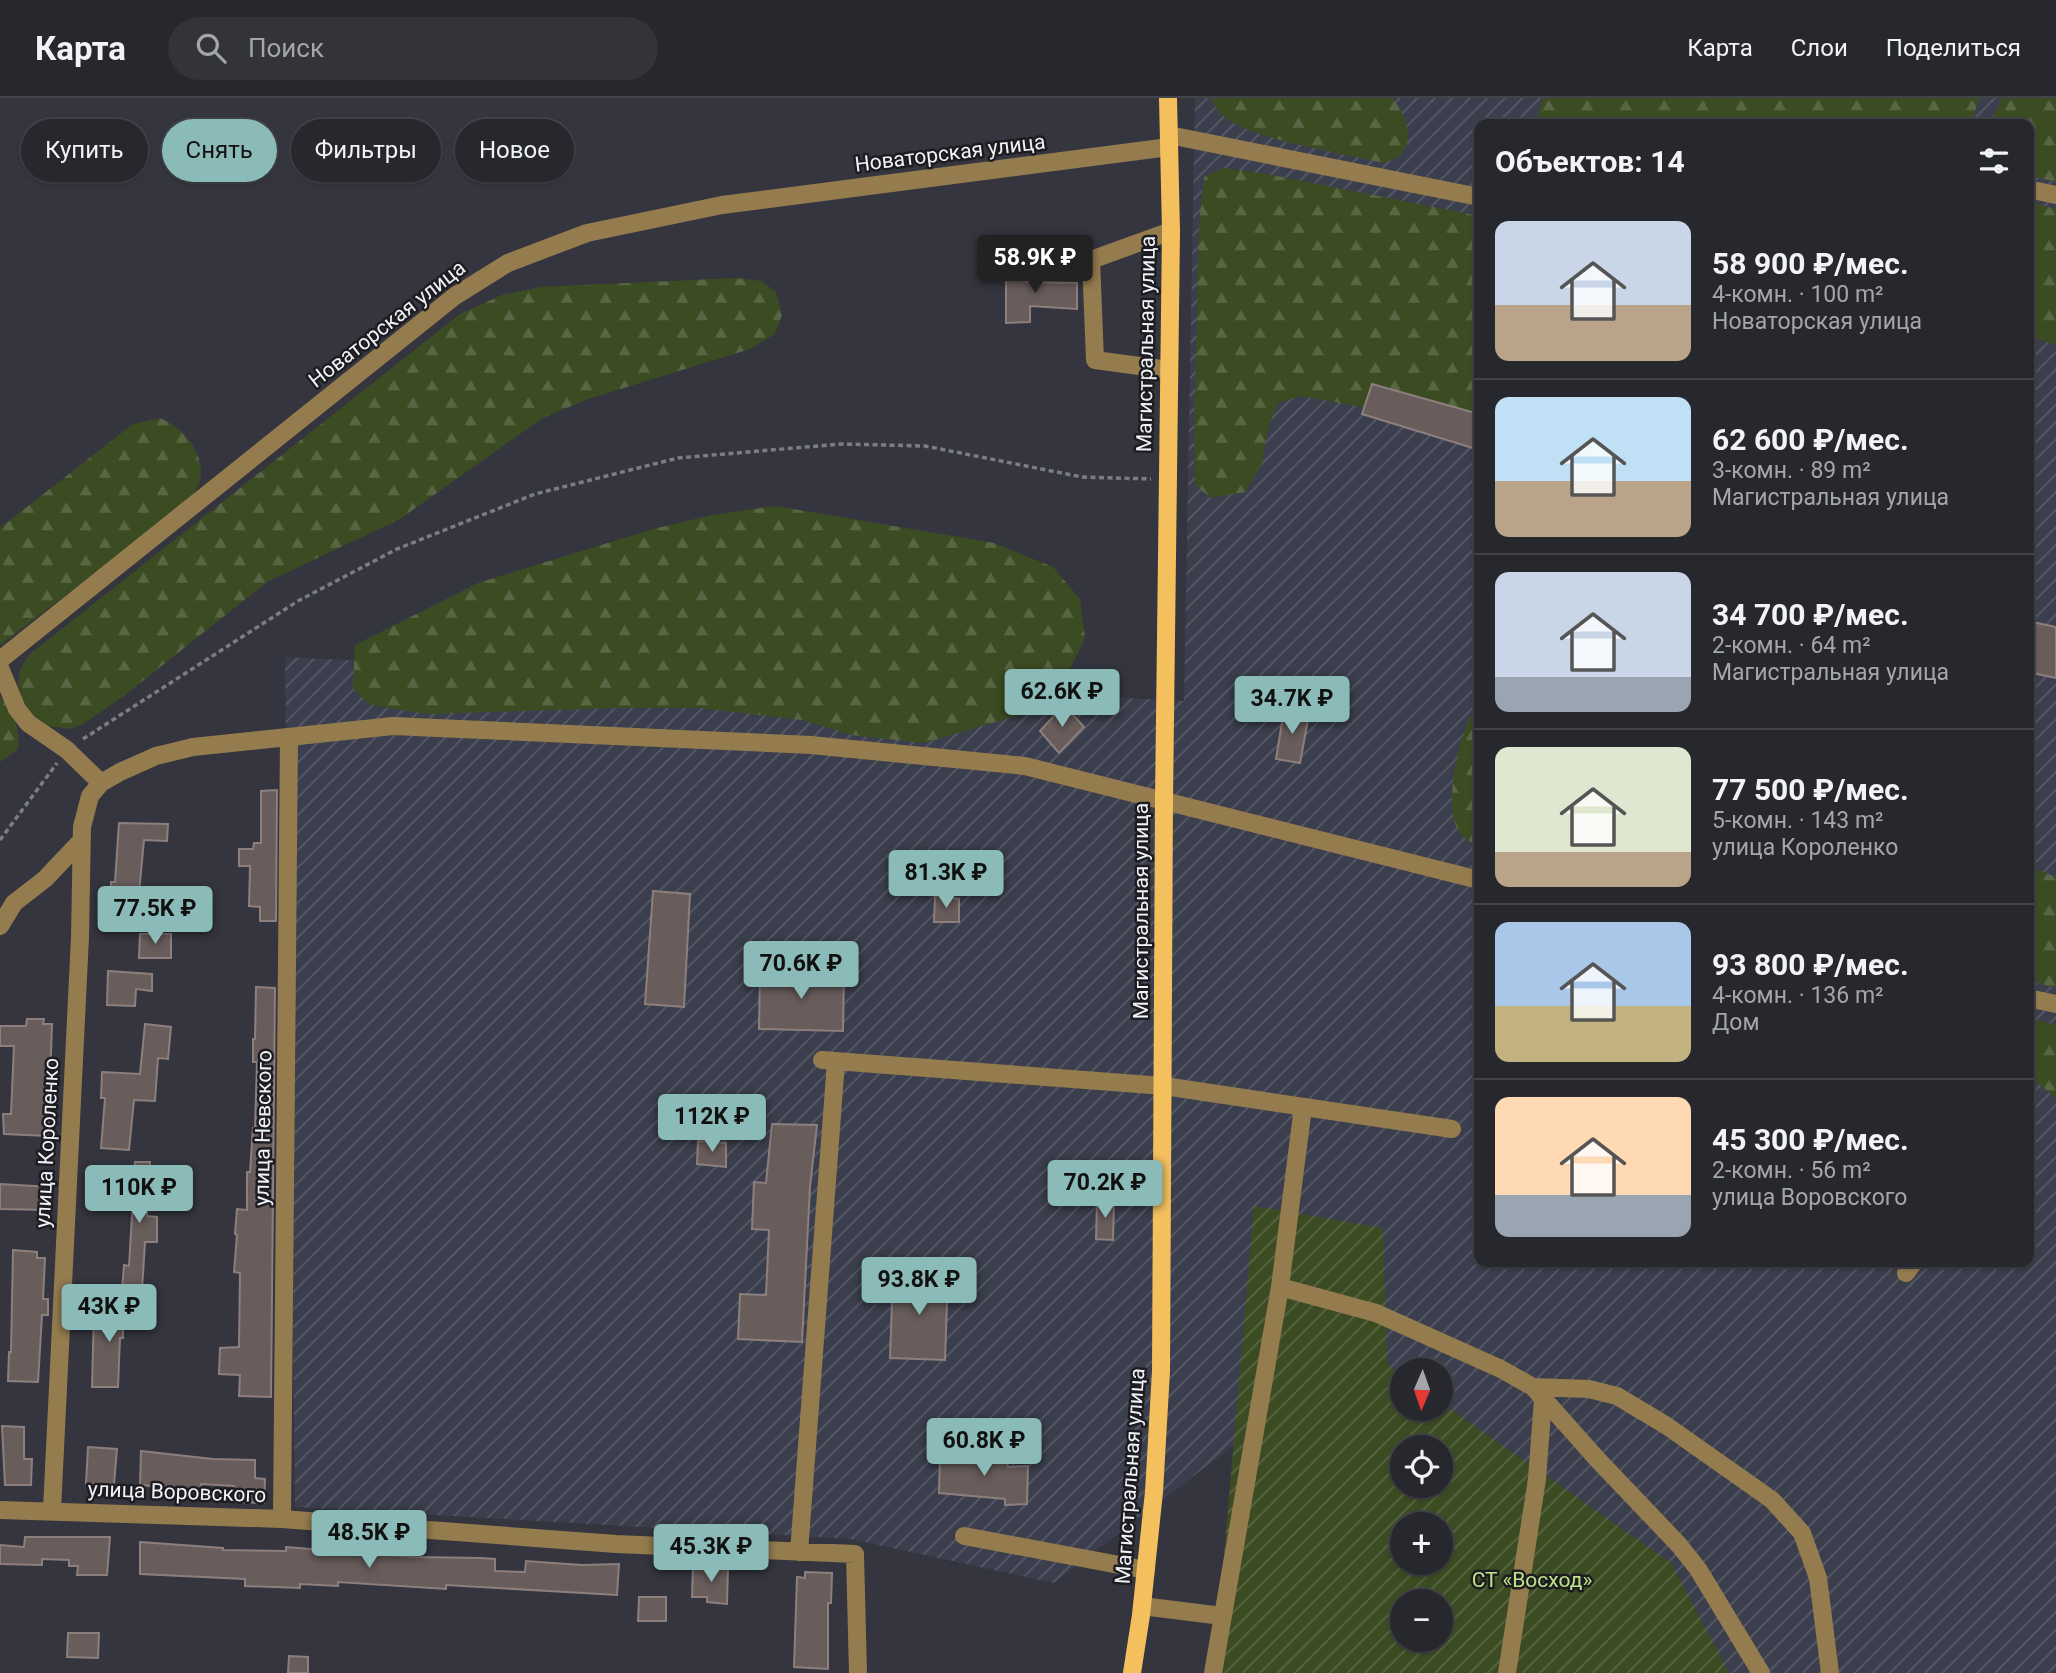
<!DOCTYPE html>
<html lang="ru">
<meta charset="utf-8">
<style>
body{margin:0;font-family:Roboto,sans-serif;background:#33343a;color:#f1f3f6;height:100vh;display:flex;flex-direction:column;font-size:26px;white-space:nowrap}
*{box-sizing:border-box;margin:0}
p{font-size:23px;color:#a4a6aa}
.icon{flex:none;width:38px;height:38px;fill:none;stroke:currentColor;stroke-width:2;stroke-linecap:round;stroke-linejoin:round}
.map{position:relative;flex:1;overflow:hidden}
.drawer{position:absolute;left:1474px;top:21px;width:560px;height:1148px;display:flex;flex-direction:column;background:#27282e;border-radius:14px;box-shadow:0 2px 5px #0004,0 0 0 2px #43444a}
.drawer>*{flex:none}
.guide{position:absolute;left:21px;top:21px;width:665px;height:63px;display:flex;gap:14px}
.needle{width:46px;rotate:182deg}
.controls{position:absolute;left:1390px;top:1260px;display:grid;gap:14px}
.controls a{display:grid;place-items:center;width:63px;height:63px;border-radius:50%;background:#27282e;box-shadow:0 2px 5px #0004,0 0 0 2px #43444a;font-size:35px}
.price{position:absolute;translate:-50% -60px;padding:0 16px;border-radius:7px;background:#8bbbb9;color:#111;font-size:23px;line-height:46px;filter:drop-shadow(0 2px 4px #0008)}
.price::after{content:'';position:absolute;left:50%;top:42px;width:21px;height:16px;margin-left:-10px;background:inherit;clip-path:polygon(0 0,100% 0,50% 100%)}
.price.on{background:#222;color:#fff}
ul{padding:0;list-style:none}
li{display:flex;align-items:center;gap:21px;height:175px;padding:0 21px}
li+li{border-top:2px solid #43444a}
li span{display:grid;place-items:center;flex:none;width:196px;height:140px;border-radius:14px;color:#555}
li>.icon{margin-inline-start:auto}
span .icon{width:84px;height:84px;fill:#fffc;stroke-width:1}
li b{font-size:30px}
h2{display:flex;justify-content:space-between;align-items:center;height:84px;padding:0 21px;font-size:30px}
.chip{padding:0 24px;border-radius:32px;background:#27282e;box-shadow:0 2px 5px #0004,0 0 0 2px #43444a;font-size:24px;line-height:63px}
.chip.on{background:#8bbbb9;color:#111}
header{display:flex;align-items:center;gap:42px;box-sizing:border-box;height:98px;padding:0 35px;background:#27282e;border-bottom:2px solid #43444a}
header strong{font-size:33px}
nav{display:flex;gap:38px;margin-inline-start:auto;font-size:24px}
.search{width:490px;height:63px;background:#33343a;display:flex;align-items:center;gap:18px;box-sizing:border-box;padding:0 24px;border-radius:38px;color:#a4a6aa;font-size:26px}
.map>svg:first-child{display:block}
.industrial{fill:url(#industrial-furrows);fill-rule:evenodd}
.forest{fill:url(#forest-firs)}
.garden{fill:url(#garden-furrows);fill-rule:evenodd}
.building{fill:#695d5c;stroke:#8c7f7e;stroke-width:2}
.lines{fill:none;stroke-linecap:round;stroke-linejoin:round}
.path{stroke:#7b7c84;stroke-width:3.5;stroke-dasharray:5 3.5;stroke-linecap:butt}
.minor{stroke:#957c4f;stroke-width:18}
.major{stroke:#f4bf5d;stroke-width:18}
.labels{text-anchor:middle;stroke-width:5;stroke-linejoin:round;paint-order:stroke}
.street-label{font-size:21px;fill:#f2f3f9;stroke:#1d1d21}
.park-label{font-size:21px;fill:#bee388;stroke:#1d1d21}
</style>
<header>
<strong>Карта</strong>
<div class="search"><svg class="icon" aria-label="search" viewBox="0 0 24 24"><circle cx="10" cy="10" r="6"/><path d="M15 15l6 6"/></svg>Поиск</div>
<nav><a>Карта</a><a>Слои</a><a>Поделиться</a></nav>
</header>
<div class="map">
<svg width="2056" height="1575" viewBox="0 0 2056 1575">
<defs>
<pattern id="industrial-furrows" width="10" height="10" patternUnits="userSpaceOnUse" patternTransform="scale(1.75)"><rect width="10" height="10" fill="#3b3e4c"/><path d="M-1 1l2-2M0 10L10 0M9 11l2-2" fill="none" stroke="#585a67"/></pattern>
<pattern id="forest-firs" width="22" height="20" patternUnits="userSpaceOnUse" patternTransform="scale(1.75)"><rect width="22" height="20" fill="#3c4c22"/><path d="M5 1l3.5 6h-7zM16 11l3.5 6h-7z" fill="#596643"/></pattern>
<pattern id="garden-furrows" width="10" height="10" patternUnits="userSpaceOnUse" patternTransform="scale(1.75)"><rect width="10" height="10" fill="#3c4c22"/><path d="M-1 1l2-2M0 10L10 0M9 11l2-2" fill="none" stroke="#596643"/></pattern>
</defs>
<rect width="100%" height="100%" fill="#34353e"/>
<path class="industrial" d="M1195 0H2004L2056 17V1575H1705L1344 1263 1054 1485 851 1441 295 1409 285 559 1184 603ZM1479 26H2028V1164H1479ZM1402 1272H1440V1311H1402Z"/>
<path class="forest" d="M1211 0H1392C1404 14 1417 41 1400 57 1396 60 1389 63 1384 65 1345 55 1258 43 1227 21 1220 16 1214 8 1211 0Z
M1543 0H1980L1970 26H1536Z
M2002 0H2056V84L2028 77V26H1990Z
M1223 70 1267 76 1479 118V330L1301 298 1278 305 1268 330 1262 365 1245 394 1211 400 1195 387C1193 333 1196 279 1197 225 1198 176 1197 127 1204 79Z
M2028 104 2056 111V247L2028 238Z
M736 180 761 183 776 194 782 217 775 236 750 251 585 302 541 321 400 421 267 484 125 597 83 626 71 631 48 628 30 614 22 601 18 585 20 571 29 557 460 216 502 197 541 189Z
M160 320C183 329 206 356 200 382 198 394 185 404 176 413L0 547V430L133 326Z
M775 408 994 445 1053 469 1080 501 1085 540 1068 575 1020 617 924 645 852 637 802 622 699 610H611L428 616 370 607 353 590 355 547 478 485 653 431 712 417Z
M0 598C13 613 21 631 18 651L0 664Z
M1479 606V749C1473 745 1465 741 1461 736 1440 714 1460 626 1479 606Z
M2028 768 2056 779V890L2028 882Z
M2028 920 2056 927V1000L2028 977Z"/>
<path class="garden" d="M1254 1108 1383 1130 1387 1266 1402 1277V1311H1440V1304L1671 1465 1729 1575H1208L1221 1493ZM1402 1349H1440V1388H1402ZM1402 1426H1440V1465H1402ZM1402 1503H1440V1542H1402Z"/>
<path class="building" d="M1006 170H1027V184L1077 185V211L1030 208V224L1006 225Z
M1372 286 1479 316V340L1476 351 1362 316Z
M2028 523 2056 529V580L2028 574Z
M1064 607 1084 629 1059 655 1040 633Z
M1284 612 1309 616 1300 665 1276 661Z
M277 692 276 823H260V809L249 808 250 768H239V751H253L254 745H261V693Z
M119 725 168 726 167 743 144 742 138 806H110L111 784H115Z
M653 793 690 796 684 909 645 906Z
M935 798 959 801V824H934Z
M140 836H171V860H139Z
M108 873 152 876V893L136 891 135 908 107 907Z
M760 873 844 876 843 933 759 931Z
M256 889 275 890 271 1299 239 1298 240 1277 219 1276 220 1250 239 1249 240 1175 234 1174 237 1137 235 1136 237 1111 247 1112V1074H250L253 1030H255L257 964H253V941H255Z
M27 921H44L43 926H52L48 1038 4 1036 3 1016H11L14 948H0V928H26Z
M145 926 171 929 168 961 158 960 155 1003 134 1002 129 1052 101 1050 105 1000H101L102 974 140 976Z
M772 1026 817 1027 810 1089 802 1244 738 1241 740 1196 766 1197 769 1132 752 1131 754 1084 766 1085Z
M698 1043 726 1045V1069L697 1066Z
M135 1064H150L147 1118 157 1119V1144H145L142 1192H122L124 1167 129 1168 133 1101H125L126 1074H134Z
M0 1086 50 1089 49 1112 0 1111Z
M1097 1103 1114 1104 1113 1142 1096 1141Z
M13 1152 37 1154V1160H45L43 1201H48V1217H42L38 1284 8 1283 9 1254H11Z
M893 1176 948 1178 945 1262 890 1260Z
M112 1204 132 1205V1227H123V1240H120L118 1289H92L94 1213 112 1214Z
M2 1328 24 1329V1361H32L31 1387H5Z
M88 1349 117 1351 114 1386H86Z
M141 1353 213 1361 255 1362V1380L265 1381 264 1405 233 1404 234 1388 201 1386 200 1394 176 1393V1390L140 1387Z
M940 1357 1007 1360 1008 1369 1028 1368 1027 1406 1005 1407V1401L939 1395Z
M25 1439H110L107 1477H77L78 1468H69V1462L42 1461V1467L0 1466V1447L24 1449Z
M140 1444 223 1450V1452L286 1453V1449L415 1459 481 1460 495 1461V1473L525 1474 526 1463 582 1467 619 1466 617 1497 446 1487V1491L338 1484V1488L300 1486V1490L245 1488V1481L140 1476Z
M693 1468 728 1470 727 1506 707 1504V1499H692Z
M805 1474 832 1475 831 1505H828V1571L794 1569 797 1479 805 1480Z
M639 1499H666V1523H638Z
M68 1535H99L98 1560 67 1559Z
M289 1558 308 1559V1575H288Z"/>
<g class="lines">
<path class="path" d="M83 641 298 503 397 451 535 396 678 360 841 346 925 348 1082 379 1151 381
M0 742 57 665"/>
<path class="minor" d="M1169 37 1479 99
M2028 91 2056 97
M1169 272 1095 262 1091 162 1171 133
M0 562 455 198 508 165 587 135 722 107 1169 49
M0 570 17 611 28 625 67 652 101 685
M0 828 14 805 45 781 82 742
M2028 900 2056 906
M822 962 1164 988 1452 1031
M1303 1009 1280 1189 1376 1215 1501 1271 1533 1289 1598 1362 1679 1447 1698 1471 1761 1575
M1906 1175 1914 1164
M1533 1289 1589 1291 1617 1298 1667 1328 1772 1402 1802 1435 1818 1480 1830 1575
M0 1412 282 1421 616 1446 855 1456 858 1575
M52 1412 80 839 82 729 90 698 101 685 120 674 156 658 193 649 393 628 811 647 1025 668 1479 782
M282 1421 289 639
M964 1438 1146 1472
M799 1454 836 964
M1142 1508 1222 1518
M1213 1575 1280 1189
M1507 1575 1537 1381 1543 1301"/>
<path class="major" d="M1132 1575 1141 1517 1154 1394 1161 1273 1164 702 1171 133 1168 0"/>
</g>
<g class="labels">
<g class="street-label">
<text transform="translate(950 55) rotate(-7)" y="7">Новаторская улица</text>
<text transform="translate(387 226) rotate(-38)" y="7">Новаторская улица</text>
<text transform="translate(1146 246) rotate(-89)" y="7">Магистральная улица</text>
<text transform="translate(1141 813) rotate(-90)" y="7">Магистральная улица</text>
<text transform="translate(263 1030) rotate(-89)" y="7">улица Невского</text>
<text transform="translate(47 1045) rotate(-87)" y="7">улица Короленко</text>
<text transform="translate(1130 1378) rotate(-86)" y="7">Магистральная улица</text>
<text transform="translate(177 1394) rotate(2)" y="7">улица Воровского</text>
</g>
<g class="park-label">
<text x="1532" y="1489">СТ «Восход»</text>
</g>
</g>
</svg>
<div class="controls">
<a><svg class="needle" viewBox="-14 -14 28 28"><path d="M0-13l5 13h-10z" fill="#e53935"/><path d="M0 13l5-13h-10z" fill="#a4a6aa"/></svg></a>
<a><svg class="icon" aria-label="locate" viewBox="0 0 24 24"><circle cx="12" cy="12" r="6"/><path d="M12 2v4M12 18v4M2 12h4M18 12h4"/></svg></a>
<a>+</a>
<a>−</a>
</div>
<b class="price on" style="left:1035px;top:197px">58.9K ₽</b>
<b class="price" style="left:1062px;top:631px">62.6K ₽</b>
<b class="price" style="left:1292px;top:638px">34.7K ₽</b>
<b class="price" style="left:946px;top:812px">81.3K ₽</b>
<b class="price" style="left:155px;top:848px">77.5K ₽</b>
<b class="price" style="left:801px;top:903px">70.6K ₽</b>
<b class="price" style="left:712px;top:1056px">112K ₽</b>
<b class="price" style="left:1105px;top:1122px">70.2K ₽</b>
<b class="price" style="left:139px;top:1127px">110K ₽</b>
<b class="price" style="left:919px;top:1219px">93.8K ₽</b>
<b class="price" style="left:109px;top:1246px">43K ₽</b>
<b class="price" style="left:984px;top:1380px">60.8K ₽</b>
<b class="price" style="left:369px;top:1472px">48.5K ₽</b>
<b class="price" style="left:711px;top:1486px">45.3K ₽</b>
<div class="guide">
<a class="chip">Купить</a>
<a class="chip on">Снять</a>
<a class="chip">Фильтры</a>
<a class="chip">Новое</a>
</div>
<section class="drawer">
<h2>Объектов: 14<svg class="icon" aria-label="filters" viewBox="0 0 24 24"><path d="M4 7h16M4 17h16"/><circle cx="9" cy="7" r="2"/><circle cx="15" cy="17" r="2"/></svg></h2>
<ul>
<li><span style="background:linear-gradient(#c9d6e8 60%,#b9a48a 0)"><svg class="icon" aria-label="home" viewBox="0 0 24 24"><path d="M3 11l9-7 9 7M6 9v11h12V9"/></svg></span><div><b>58 900 ₽/мес.</b><p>4-комн. · 100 m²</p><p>Новаторская улица</p></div></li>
<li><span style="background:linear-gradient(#bfe0f5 60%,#b9a48a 0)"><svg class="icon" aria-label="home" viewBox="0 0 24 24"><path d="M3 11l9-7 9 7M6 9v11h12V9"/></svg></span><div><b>62 600 ₽/мес.</b><p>3-комн. · 89 m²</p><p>Магистральная улица</p></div></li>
<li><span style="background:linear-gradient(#c9d6e8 75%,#9aa5b1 0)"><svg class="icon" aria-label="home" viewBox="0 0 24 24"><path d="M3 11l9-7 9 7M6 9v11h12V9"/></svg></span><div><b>34 700 ₽/мес.</b><p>2-комн. · 64 m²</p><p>Магистральная улица</p></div></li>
<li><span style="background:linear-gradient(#dfe7d0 75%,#b9a48a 0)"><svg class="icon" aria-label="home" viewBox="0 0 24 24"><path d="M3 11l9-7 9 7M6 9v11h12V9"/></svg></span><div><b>77 500 ₽/мес.</b><p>5-комн. · 143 m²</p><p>улица Короленко</p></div></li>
<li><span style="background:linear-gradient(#a9c7e8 60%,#c2b280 0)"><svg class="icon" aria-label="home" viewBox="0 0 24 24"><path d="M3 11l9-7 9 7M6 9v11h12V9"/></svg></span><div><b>93 800 ₽/мес.</b><p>4-комн. · 136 m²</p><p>Дом</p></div></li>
<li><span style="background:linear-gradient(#ffd9b3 70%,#9aa5b1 0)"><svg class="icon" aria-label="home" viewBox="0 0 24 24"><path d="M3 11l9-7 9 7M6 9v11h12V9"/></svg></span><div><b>45 300 ₽/мес.</b><p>2-комн. · 56 m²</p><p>улица Воровского</p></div></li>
</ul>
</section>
</div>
